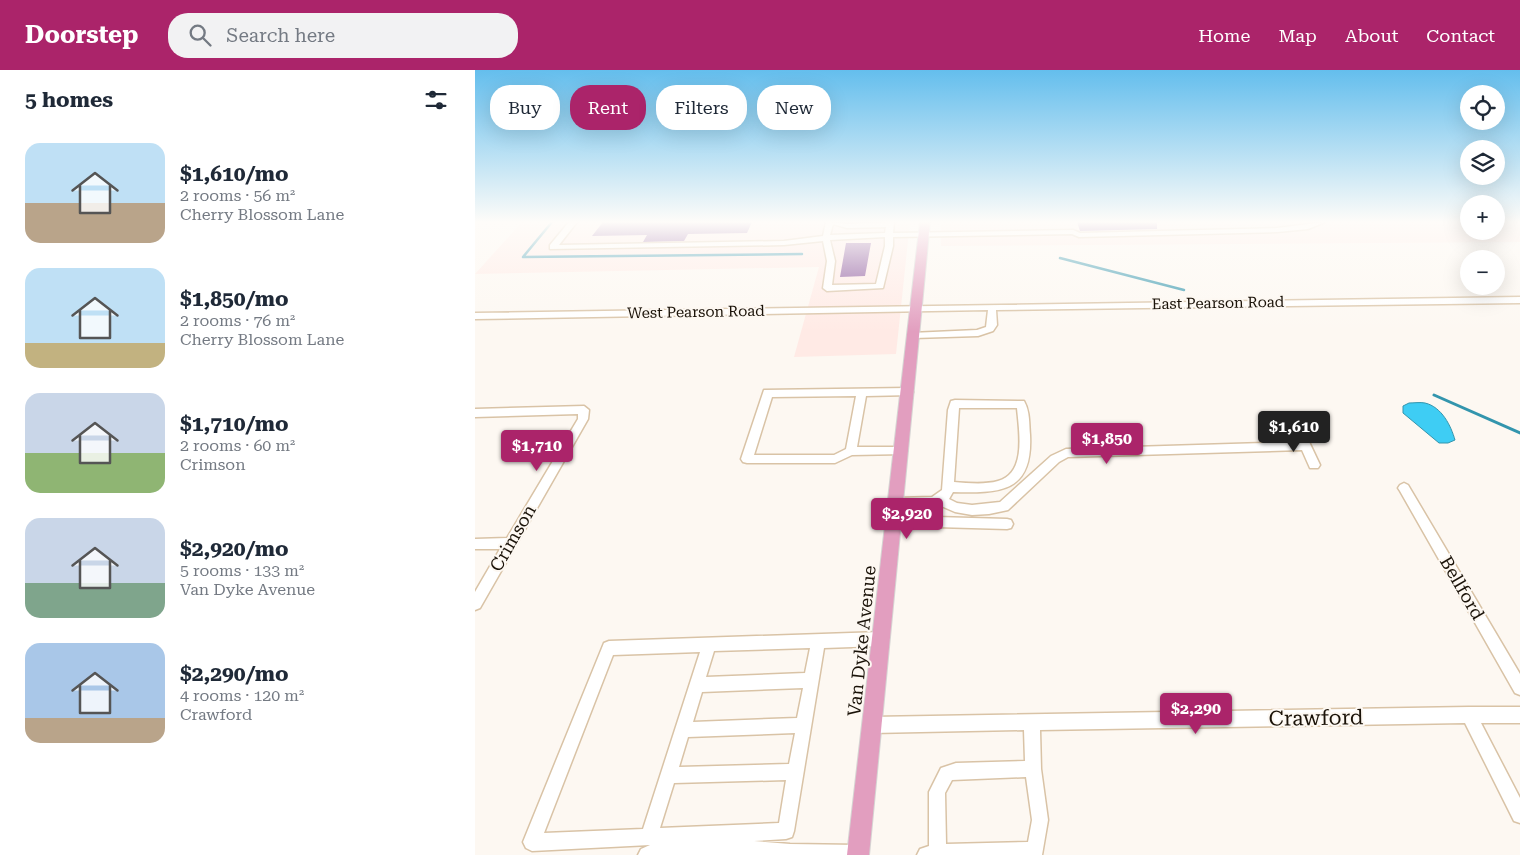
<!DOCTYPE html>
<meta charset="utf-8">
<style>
body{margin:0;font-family:"Roboto Serif",serif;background:#f2f2f3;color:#1f2937;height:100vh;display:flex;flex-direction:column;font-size:19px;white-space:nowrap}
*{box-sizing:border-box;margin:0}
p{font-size:16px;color:#747a83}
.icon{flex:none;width:28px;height:28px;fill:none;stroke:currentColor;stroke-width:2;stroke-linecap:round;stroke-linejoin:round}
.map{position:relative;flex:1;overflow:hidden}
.sheet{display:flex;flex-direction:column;background:#fff;width:475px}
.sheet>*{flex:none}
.hud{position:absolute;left:15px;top:15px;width:475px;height:45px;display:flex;gap:10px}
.controls{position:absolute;left:985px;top:15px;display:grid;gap:10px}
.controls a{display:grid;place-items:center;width:45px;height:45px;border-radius:50%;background:#fff;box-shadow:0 5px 20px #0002;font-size:25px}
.price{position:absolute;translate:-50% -42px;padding:0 11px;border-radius:5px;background:#ab246a;color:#fff;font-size:16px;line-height:32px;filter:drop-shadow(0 1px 2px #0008)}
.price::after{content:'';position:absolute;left:50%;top:30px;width:15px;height:11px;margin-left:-8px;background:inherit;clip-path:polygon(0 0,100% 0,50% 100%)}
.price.current{background:#222;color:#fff}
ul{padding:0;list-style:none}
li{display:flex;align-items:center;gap:15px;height:125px;padding:0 25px}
li span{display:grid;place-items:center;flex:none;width:140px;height:100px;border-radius:15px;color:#555}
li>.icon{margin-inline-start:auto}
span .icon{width:60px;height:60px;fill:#fffc;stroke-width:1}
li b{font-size:21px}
h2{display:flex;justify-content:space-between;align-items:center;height:60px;padding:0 25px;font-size:21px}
.chip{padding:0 18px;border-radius:20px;background:#fff;box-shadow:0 5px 20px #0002;font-size:18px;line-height:45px}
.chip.current{background:#ab246a;color:#fff}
header{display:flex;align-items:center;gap:30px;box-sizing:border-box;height:70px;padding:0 25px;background:#ab246a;color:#fff}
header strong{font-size:24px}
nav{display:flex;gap:28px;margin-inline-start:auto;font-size:18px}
.search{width:350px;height:45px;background:#f2f2f3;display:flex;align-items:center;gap:12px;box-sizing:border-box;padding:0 18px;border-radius:20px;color:#747a83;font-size:19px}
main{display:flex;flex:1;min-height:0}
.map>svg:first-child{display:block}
.commercial{fill:#ffeae5}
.water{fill:#3ecdf4;stroke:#3395ad}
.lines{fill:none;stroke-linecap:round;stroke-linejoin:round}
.stream-far1{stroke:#3395ad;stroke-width:2.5}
.stream{stroke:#3395ad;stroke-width:3}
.building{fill:#834c97}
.minor-casing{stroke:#d9c3a6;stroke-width:3}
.major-casing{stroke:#d6d4d3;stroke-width:2}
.minor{fill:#fff;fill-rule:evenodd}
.major{fill:#e29ebf;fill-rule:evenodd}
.labels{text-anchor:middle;stroke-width:4;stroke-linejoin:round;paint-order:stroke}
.far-street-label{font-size:15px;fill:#1a1208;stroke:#fdf8f2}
.street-label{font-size:18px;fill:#1a1208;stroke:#fdf8f2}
.near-street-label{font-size:21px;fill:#1a1208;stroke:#fdf8f2}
</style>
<header>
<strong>Doorstep</strong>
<div class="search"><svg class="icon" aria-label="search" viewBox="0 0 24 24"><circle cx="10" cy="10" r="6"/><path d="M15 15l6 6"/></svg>Search here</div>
<nav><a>Home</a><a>Map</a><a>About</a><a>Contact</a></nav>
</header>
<main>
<section class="sheet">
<h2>5 homes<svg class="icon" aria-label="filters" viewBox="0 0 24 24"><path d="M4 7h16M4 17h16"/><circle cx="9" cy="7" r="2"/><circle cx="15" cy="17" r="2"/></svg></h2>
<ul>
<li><span style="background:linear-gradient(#bfe0f5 60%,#b9a48a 0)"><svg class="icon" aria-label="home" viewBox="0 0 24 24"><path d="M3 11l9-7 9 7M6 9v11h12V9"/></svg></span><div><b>$1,610/mo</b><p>2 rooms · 56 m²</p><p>Cherry Blossom Lane</p></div></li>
<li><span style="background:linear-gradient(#bfe0f5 75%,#c2b280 0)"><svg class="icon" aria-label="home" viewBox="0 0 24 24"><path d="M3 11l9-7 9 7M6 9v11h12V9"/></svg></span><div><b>$1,850/mo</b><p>2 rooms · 76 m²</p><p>Cherry Blossom Lane</p></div></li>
<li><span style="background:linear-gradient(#c9d6e8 60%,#8fb573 0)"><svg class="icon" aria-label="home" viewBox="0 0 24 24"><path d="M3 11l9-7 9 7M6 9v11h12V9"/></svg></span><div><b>$1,710/mo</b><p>2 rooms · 60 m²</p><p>Crimson</p></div></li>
<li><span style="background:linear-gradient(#c9d6e8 65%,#7fa58c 0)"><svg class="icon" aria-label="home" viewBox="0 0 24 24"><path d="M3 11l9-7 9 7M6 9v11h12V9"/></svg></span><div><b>$2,920/mo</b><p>5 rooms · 133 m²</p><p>Van Dyke Avenue</p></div></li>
<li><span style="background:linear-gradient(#a9c7e8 75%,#b9a48a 0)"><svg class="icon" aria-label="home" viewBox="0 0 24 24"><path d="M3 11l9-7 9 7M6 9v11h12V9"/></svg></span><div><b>$2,290/mo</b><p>4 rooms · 120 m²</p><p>Crawford</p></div></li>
</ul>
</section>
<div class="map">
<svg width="1045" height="785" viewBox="0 0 1045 785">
<rect width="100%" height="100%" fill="#fdf8f2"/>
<path class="commercial" d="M47 152H435L421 284 319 287 344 197 0 204Z
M466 152H994V161H1021V152H1045V172L466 176Z"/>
<path class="water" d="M934 333C939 333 945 332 950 333 967 337 976 356 980 370L973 373H964L928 343V336Z"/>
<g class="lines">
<path class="stream-far1" d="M77 152 48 187 327 184
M585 188 709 220"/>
<path class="stream" d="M959 325 1045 363"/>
</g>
<path class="building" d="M128 152H277L272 163 213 164 209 171 168 172 172 165 117 166Z
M602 152H682V159L605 161Z
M371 173H396L390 206 365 207Z"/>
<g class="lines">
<defs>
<path id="minor" d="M94 152H102L84 175 309 171 348 166 351 152 373 154 419 152 418 163 598 160 605 163 802 158 850 152 833 159 802 162 604 167 597 164 418 167V176L408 218 352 221 348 218 352 191 348 171 309 175 75 179V175ZM358 154 372 158 411 157 410 163 355 165ZM410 167V176L401 214 357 215 360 191 355 170Z
M1045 227V233L521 240 522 255 518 261 503 266 439 268 436 267V263L502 260 511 257 513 240 0 249V243Z
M433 318 438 322 437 325 391 326 382 377H426L430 378 432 381 430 384 377 385 360 393H272L268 392 266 389 289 320ZM381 326 371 379 359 385H279L297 327Z
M480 330 549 331C555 341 554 354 555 365 558 423 525 423 478 422L474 429 482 433 497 435 525 432 576 386 591 379 823 372 818 360 823 356 827 357 845 395 843 398H835L827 380 593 387 584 392 533 440 514 444 497 445 480 442 464 435 450 438 417 436 415 433 417 430 421 428 457 427 467 420 473 340 476 331ZM484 338H542C544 361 552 403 523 411 509 415 493 413 479 412Z
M109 336 114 340 113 349 5 538 0 540V522L25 479H0V469L32 468 103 349V344L0 347V339Z
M929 413 933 415 1045 604V625L1040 623 925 421 923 418 925 415Z
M461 447 532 449 536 450 538 454 536 458 532 459 461 457 418 459 414 458 412 454 414 450 418 449Z
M406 562 411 564 413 569 411 574 406 576 349 578 319 761 317 767 311 769 279 771 315 774 383 775 389 778 391 785H163L166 779 175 775 57 781 51 778 48 772 129 573 134 571ZM335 578 330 603 231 607 239 581ZM225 582 168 759 69 763 138 585ZM328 618 322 648 218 652 227 622ZM320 663 314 694 204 697 213 667ZM311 710 304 753 185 758 199 713Z
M994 637H1045V653H1006L1045 728V753L1039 751 990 653 565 660 566 699 573 750 567 785H442L445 779 454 776V722L466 698 481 693 550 691 549 660 397 663 392 660 389 655 392 650 397 647ZM551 707 557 750 553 772 471 774 470 723 477 710Z"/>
<path id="major" d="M445 152H455L394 785H372Z"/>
</defs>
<use href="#minor" class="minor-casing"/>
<use href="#major" class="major-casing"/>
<use href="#minor" class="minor"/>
<use href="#major" class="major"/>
</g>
<linearGradient id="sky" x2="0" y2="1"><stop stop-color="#64beed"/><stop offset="0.58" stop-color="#fefcf9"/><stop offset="1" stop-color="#fefcf9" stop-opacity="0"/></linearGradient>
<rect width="1045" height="262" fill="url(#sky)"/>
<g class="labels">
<g class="far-street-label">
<text transform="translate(743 233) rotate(-1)" y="5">East Pearson Road</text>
<text transform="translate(221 242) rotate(-1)" y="5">West Pearson Road</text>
</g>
<g class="street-label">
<text transform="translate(38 468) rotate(-60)" y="6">Crimson</text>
<text transform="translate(987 518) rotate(60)" y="6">Bellford</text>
<text transform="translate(387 571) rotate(-84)" y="6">Van Dyke Avenue</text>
</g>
<g class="near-street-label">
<text transform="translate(841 648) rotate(-1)" y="7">Crawford</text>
</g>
</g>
</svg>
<div class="controls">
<a><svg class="icon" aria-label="locate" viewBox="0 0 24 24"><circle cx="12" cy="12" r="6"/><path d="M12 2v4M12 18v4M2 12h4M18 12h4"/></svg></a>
<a><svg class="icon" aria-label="layers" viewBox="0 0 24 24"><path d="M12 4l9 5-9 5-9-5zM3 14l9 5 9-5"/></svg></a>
<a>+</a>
<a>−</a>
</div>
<b class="price current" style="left:819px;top:383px">$1,610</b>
<b class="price" style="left:632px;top:395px">$1,850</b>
<b class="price" style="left:62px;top:402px">$1,710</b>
<b class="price" style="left:432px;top:470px">$2,920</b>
<b class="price" style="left:721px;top:665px">$2,290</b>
<div class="hud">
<a class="chip">Buy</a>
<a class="chip current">Rent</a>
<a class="chip">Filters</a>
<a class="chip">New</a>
</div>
</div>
</main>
